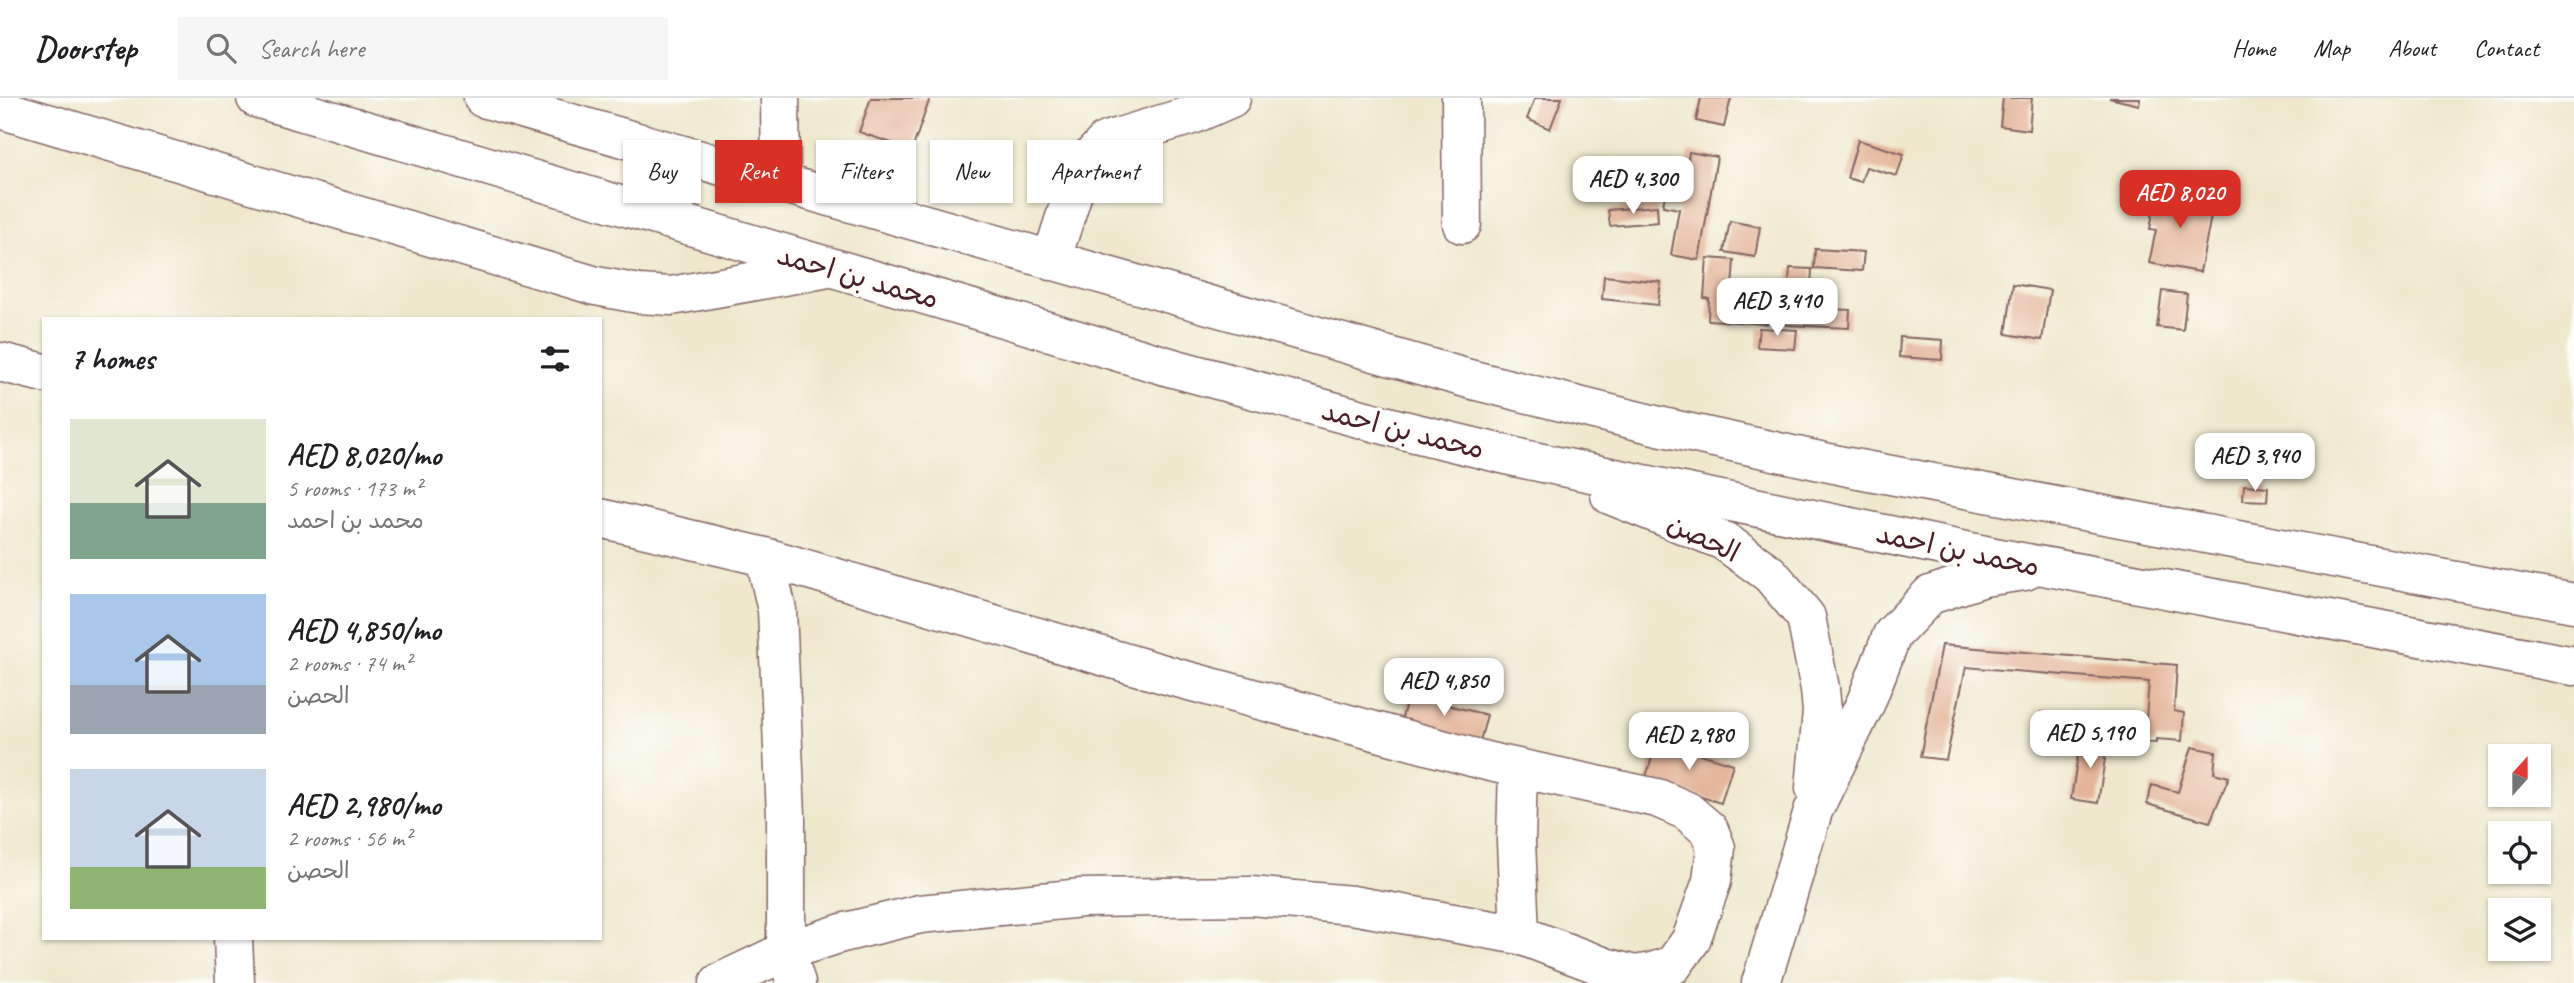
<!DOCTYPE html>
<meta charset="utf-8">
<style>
body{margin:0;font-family:Caveat,"Playpen Sans Arabic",sans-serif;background:#f6f6f6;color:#202124;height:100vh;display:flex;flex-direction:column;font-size:26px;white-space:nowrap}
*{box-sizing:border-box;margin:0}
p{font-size:23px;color:#757577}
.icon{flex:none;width:38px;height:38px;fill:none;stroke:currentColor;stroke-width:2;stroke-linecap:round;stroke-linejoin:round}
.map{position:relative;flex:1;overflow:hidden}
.side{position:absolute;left:42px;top:219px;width:560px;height:623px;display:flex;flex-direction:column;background:#fff;border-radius:0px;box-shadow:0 2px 5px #0004}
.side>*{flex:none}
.banner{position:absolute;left:623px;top:42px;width:665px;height:63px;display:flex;gap:14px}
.needle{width:46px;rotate:21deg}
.fabs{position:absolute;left:2488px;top:646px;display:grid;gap:14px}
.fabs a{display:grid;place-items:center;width:63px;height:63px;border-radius:0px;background:#fff;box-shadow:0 2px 5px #0004;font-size:35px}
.price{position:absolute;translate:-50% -60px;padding:0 16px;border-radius:14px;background:#fff;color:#222;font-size:23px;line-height:46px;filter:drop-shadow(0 2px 4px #0008)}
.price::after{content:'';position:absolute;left:50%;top:42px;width:21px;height:16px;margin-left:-10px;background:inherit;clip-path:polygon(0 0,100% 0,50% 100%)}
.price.on{background:#d93025;color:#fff}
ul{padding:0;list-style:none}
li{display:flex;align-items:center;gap:21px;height:175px;padding:0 28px}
li span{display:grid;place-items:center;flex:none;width:196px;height:140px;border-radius:0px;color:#555}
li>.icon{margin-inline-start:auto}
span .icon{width:84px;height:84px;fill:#fffc;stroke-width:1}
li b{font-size:30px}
h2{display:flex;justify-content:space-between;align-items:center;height:84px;padding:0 28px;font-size:30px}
.pill{padding:0 24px;border-radius:0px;background:#fff;box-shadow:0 2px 5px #0004;font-size:24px;line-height:63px}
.pill.on{background:#d93025;color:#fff}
header{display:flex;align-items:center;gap:42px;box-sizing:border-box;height:98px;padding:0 35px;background:#fff;border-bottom:2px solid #e0e0e0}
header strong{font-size:33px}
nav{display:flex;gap:38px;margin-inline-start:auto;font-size:24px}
.search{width:490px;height:63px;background:#f6f6f6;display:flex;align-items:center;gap:18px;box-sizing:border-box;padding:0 24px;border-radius:0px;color:#757577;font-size:26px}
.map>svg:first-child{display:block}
.building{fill:#e4b59a}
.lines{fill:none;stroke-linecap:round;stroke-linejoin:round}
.minor-casing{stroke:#846564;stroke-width:41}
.minor{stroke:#fff;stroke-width:38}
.labels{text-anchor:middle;stroke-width:7;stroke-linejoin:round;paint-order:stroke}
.street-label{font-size:28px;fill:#4a1f2b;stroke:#fdfcf7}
</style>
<header>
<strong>Doorstep</strong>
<div class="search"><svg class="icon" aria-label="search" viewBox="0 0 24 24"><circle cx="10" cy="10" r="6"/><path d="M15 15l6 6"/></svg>Search here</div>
<nav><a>Home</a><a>Map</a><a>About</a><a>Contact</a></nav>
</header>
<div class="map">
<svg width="2574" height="885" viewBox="0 0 2574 885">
<rect width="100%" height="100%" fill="#fdfcf7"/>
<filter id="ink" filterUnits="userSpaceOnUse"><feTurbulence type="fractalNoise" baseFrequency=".0143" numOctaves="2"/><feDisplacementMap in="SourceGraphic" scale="14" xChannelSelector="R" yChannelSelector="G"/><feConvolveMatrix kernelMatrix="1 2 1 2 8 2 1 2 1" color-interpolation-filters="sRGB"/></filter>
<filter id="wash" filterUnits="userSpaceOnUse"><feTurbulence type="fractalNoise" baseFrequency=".00686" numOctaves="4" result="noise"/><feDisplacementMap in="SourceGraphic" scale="28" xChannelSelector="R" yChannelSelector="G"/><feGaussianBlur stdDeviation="1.57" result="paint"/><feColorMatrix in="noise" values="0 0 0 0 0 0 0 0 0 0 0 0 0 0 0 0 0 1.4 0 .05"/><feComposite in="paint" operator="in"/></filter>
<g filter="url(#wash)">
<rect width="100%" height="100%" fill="#efe8cd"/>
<g id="blocks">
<path class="building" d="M871 0H930L912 52 859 34Z
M1535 0H1562L1550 31 1527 21Z
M1701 0H1731L1724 29 1696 23Z
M2003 0H2032L2029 32 2000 28Z
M2109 0H2140L2139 7Z
M1858 42 1904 56 1897 78 1866 69 1861 84 1847 80Z
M1689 54 1717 59 1699 162 1671 157 1679 111 1663 108 1670 67 1687 69Z
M2157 92 2214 103 2200 174 2149 165 2156 132 2150 131Z
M1657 108 1658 124 1610 128 1608 112Z
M1730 123 1760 129 1755 159 1724 154Z
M1815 151 1864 154 1862 173 1814 170Z
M1707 160 1734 162 1731 204 1769 207 1767 226 1708 222 1709 201 1704 200Z
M1790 170 1812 171 1810 210 1850 212 1849 230 1786 227Z
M1604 178 1661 184 1658 207 1602 201Z
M2013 186 2050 192 2042 242 2006 236Z
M2162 193 2187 196 2183 232 2157 229Z
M1759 230 1797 232 1795 251 1757 249Z
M1900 239 1943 242 1942 262 1899 259Z
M2244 387 2268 389 2267 403 2243 402Z
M1942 547 2177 567 2174 613 2184 615 2182 643 2156 641V645L2144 644 2149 584 1966 569 1946 662 1920 659Z
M1408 597 1487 617 1480 643 1401 624Z
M2041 614 2072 618 2070 631 2040 627Z
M2081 638 2108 642 2098 705 2071 701Z
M1657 643 1733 666 1721 705 1645 682Z
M2192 649 2216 654 2214 675 2229 679 2210 724 2147 706 2152 687 2178 694Z"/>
</g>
</g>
<g filter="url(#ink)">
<use href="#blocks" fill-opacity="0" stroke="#846564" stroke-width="2"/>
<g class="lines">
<defs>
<path id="minor" d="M256 0 1173 270 1403 332 1519 360 1995 459 2574 568
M483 0 1469 281 1663 329 1848 369 2574 505
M780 0 781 86
M1461 0 1462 126
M0 11 596 188 639 196 671 198 823 171
M1051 163 1081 70 1106 43 1192 17 1231 0
M0 264 44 275
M1610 397 1724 443 1770 476 1806 519 1820 591 1822 613 1815 690
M600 420 765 459 1174 579 1490 664 1657 700 1687 713 1709 732 1716 750 1712 783 1691 842 1673 867 1652 874 1635 877 1605 869 1520 837 1352 807 1251 798 1082 800 920 816 842 835 786 853 719 885
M765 459 777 512 786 718V853L796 885
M1518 670 1516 743 1520 837
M233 840 235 885
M1761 885 1813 713 1866 604 1892 537 1930 497 1984 479 2025 473"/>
</defs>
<use href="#minor" class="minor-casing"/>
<use href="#minor" class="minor"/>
</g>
</g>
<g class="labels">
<g class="street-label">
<text transform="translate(858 178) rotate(16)" y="10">محمد بن احمد</text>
<text transform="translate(1403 331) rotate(14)" y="10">محمد بن احمد</text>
<text transform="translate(1704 439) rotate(26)" y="10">الحصن</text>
<text transform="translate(1958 451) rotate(12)" y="10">محمد بن احمد</text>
</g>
</g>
</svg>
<div class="fabs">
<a><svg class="needle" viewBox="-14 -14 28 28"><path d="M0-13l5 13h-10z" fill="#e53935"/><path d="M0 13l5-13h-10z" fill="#757577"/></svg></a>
<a><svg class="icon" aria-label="locate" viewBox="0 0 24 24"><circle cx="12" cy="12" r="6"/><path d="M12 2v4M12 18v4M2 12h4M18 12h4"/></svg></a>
<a><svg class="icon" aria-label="layers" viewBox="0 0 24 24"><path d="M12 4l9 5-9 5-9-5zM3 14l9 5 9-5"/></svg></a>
</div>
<b class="price" style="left:1633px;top:118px">AED 4,300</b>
<b class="price on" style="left:2180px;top:132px">AED 8,020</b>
<b class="price" style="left:1777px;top:240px">AED 3,410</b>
<b class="price" style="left:2255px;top:395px">AED 3,940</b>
<b class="price" style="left:1444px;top:620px">AED 4,850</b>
<b class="price" style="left:2090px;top:672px">AED 5,190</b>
<b class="price" style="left:1689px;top:674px">AED 2,980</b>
<div class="banner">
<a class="pill">Buy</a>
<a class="pill on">Rent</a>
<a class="pill">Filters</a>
<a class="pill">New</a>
<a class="pill">Apartment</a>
</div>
<section class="side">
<h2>7 homes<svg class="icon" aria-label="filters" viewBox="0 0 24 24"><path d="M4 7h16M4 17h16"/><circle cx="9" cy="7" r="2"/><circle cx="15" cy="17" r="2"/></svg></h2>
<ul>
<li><span style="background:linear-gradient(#dfe7d0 60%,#7fa58c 0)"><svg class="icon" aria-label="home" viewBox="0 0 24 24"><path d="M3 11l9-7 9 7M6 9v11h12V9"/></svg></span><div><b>AED 8,020/mo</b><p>5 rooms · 173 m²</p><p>محمد بن احمد</p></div></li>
<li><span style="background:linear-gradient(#a9c7e8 65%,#9aa5b1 0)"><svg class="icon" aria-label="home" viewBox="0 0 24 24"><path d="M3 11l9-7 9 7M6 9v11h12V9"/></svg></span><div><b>AED 4,850/mo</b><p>2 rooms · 74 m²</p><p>الحصن</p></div></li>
<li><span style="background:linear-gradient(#c9d6e8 70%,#8fb573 0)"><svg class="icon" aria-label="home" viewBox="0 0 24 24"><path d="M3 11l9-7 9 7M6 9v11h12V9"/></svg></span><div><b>AED 2,980/mo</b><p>2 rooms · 56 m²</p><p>الحصن</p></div></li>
</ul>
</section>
</div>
